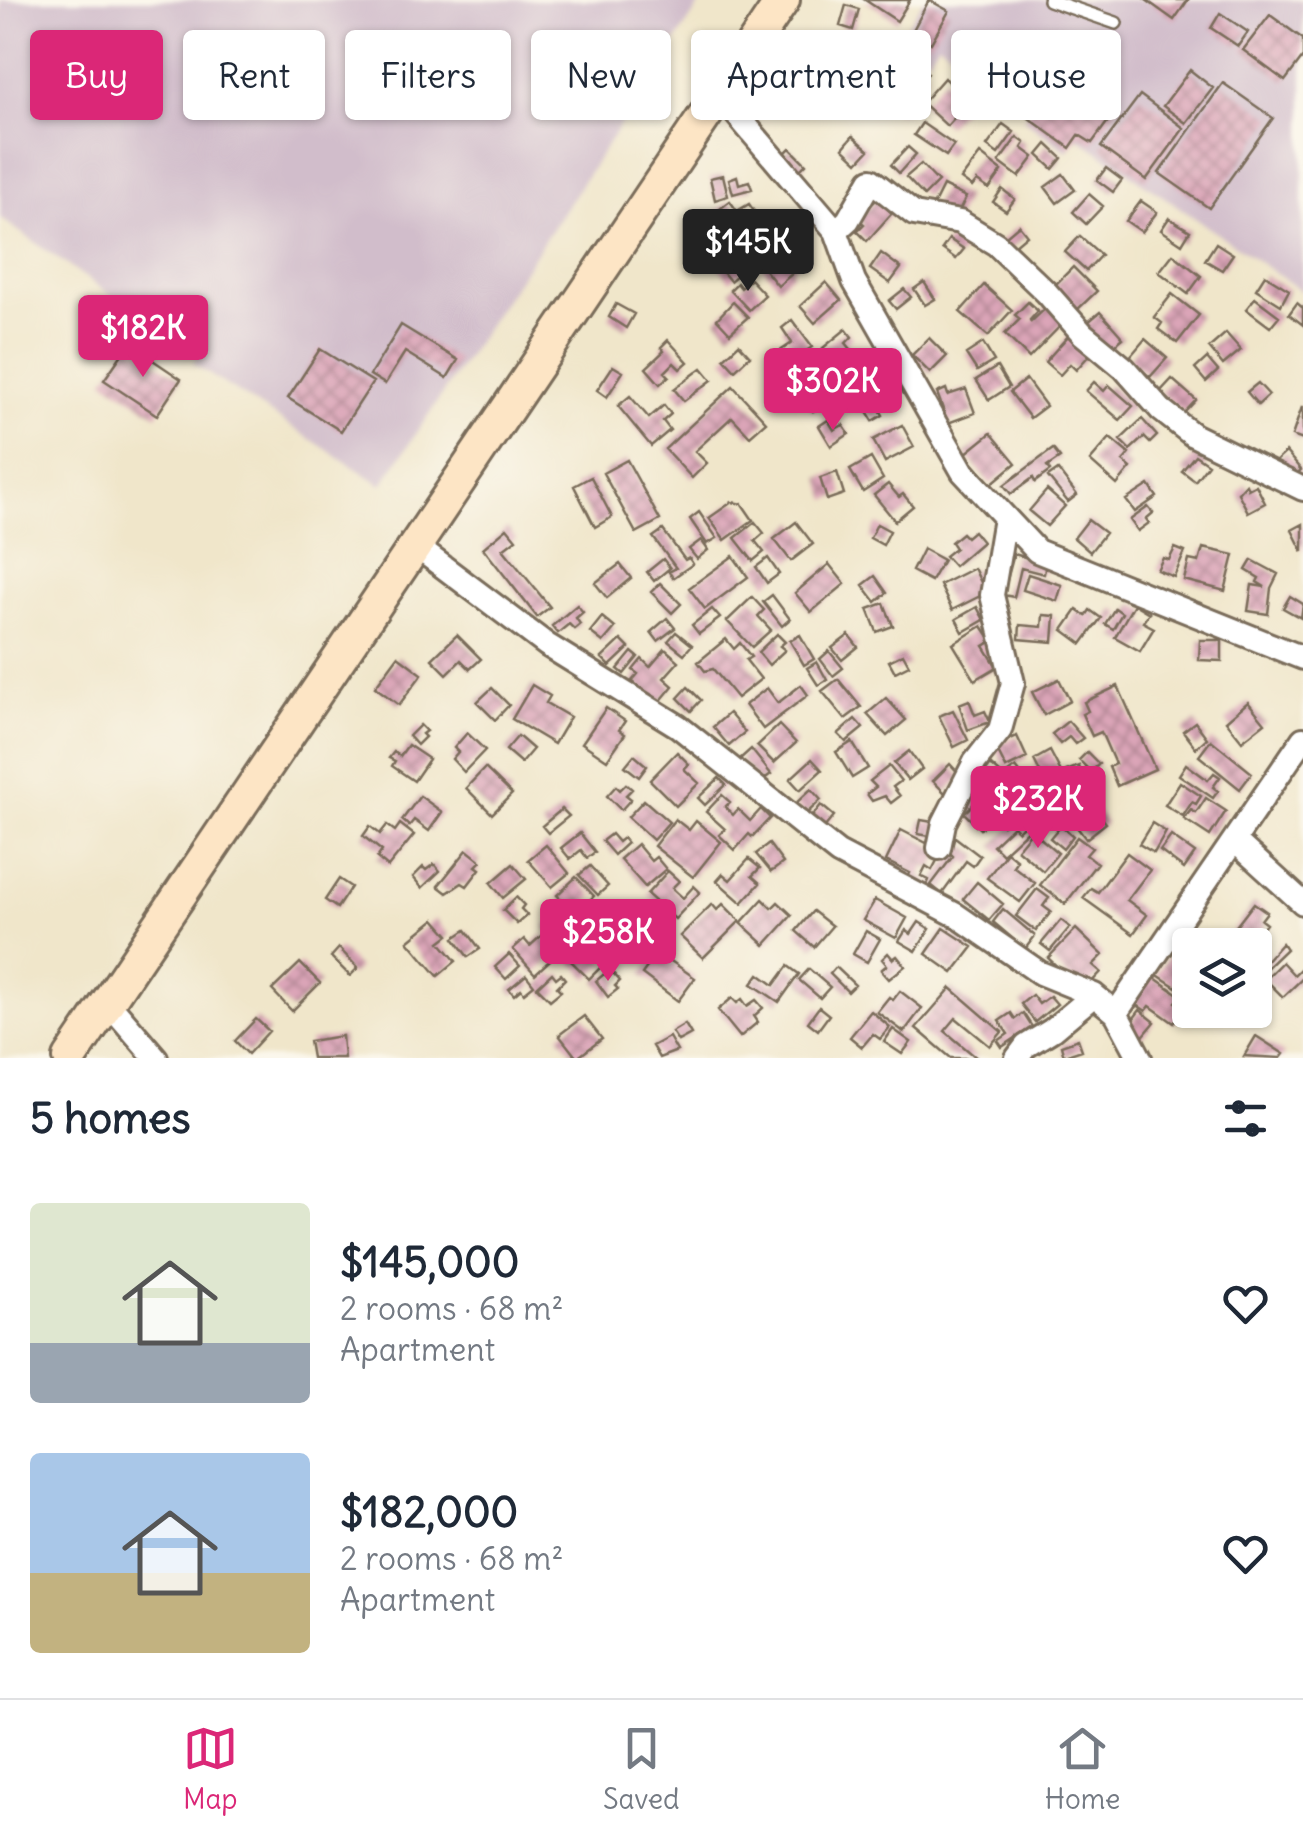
<!DOCTYPE html>
<meta charset="utf-8">
<style>
body{margin:0;font-family:Delius,sans-serif;background:#f2f2f3;color:#1f2937;height:100vh;display:flex;flex-direction:column;font-size:38px;white-space:nowrap}
*{box-sizing:border-box;margin:0}
p{font-size:32px;color:#747a83}
.icon{flex:none;width:55px;height:55px;fill:none;stroke:currentColor;stroke-width:2;stroke-linecap:round;stroke-linejoin:round}
.map{position:relative;height:1058px;overflow:hidden}
.side{display:flex;flex-direction:column;background:#fff;flex:1}
.side>*{flex:none}
.top-card{position:absolute;left:30px;top:30px;width:1245px;height:90px;display:flex;gap:20px}
.buttons{position:absolute;left:1172px;top:928px;display:grid;gap:20px}
.buttons a{display:grid;place-items:center;width:100px;height:100px;border-radius:10px;background:#fff;box-shadow:0 2px 8px #0004;font-size:50px}
.price{position:absolute;translate:-50% -85px;padding:0 22px;border-radius:10px;background:#db2777;color:#fff;font-size:32px;line-height:65px;filter:drop-shadow(0 2px 5px #0008)}
.price::after{content:'';position:absolute;left:50%;top:60px;width:30px;height:22px;margin-left:-15px;background:inherit;clip-path:polygon(0 0,100% 0,50% 100%)}
.price.current{background:#222;color:#fff}
ul{padding:0;list-style:none}
li{display:flex;align-items:center;gap:30px;height:250px;padding:0 30px}
li span{display:grid;place-items:center;flex:none;width:280px;height:200px;border-radius:10px;color:#555}
li>.icon{margin-inline-start:auto}
span .icon{width:120px;height:120px;fill:#fffc;stroke-width:1}
li b{font-size:42px}
h2{display:flex;justify-content:space-between;align-items:center;height:120px;padding:0 30px;font-size:42px}
.chip{padding:0 35px;border-radius:10px;background:#fff;box-shadow:0 2px 8px #0004;font-size:35px;line-height:90px}
.chip.current{background:#db2777;color:#fff}
.tab-bar{display:flex;justify-content:space-around;align-items:center;height:140px;border-top:2px solid #e0e1e3;background:#fff;font-size:28px;color:#747a83}
.tab-bar a{display:grid;justify-items:center;gap:5px}
.tab-bar .current{color:#db2777}
.map>svg:first-child{display:block}
.industrial{fill:#d1bdcb}
.building{fill:url(#building-cross-hatch)}
.lines{fill:none;stroke-linecap:round;stroke-linejoin:round}
.service-casing{stroke:#7a6c5a;stroke-width:16}
.minor-casing{stroke:#7a6c5a;stroke-width:28}
.secondary-casing{stroke:#7a6c5a;stroke-width:38}
.service{stroke:#fff;stroke-width:11}
.minor{stroke:#fff;stroke-width:22}
.secondary{stroke:#fde5c5;stroke-width:32}
</style>
<div class="map">
<svg width="1303" height="1058" viewBox="0 0 1303 1058">
<defs>
<pattern id="building-cross-hatch" width="8" height="8" patternUnits="userSpaceOnUse" patternTransform="scale(2.5)"><rect width="8" height="8" fill="#dba5b8"/><path d="M0 0l8 8M0 8l8-8" fill="none" stroke="#b38795"/></pattern>
</defs>
<rect width="100%" height="100%" fill="#fbf7ec"/>
<filter id="ink" filterUnits="userSpaceOnUse"><feTurbulence type="fractalNoise" baseFrequency=".01" numOctaves="2"/><feDisplacementMap in="SourceGraphic" scale="20" xChannelSelector="R" yChannelSelector="G"/><feConvolveMatrix kernelMatrix="1 2 1 2 8 2 1 2 1" color-interpolation-filters="sRGB"/></filter>
<filter id="wash" filterUnits="userSpaceOnUse"><feTurbulence type="fractalNoise" baseFrequency=".0048" numOctaves="4" result="noise"/><feDisplacementMap in="SourceGraphic" scale="40" xChannelSelector="R" yChannelSelector="G"/><feGaussianBlur stdDeviation="2.25" result="paint"/><feColorMatrix in="noise" values="0 0 0 0 0 0 0 0 0 0 0 0 0 0 0 0 0 1.4 0 .05"/><feComposite in="paint" operator="in"/></filter>
<g filter="url(#wash)">
<rect width="100%" height="100%" fill="#f0e6ca"/>
<path class="industrial" d="M0 0H703L382 485 193 364 198 356 0 218Z
M923 0H1303V292L1078 138 1067 151 1023 119 1032 106 939 43 929 57 897 41Z"/>
<g id="blocks">
<path class="building" d="M865 0H910L897 21Z
M929 0 949 11 931 43 912 32Z
M1146 0H1188L1174 20Z
M846 5 859 9 853 30 840 26Z
M1220 13 1248 32 1238 46 1211 28Z
M1270 15 1303 39V57L1285 81 1243 50Z
M823 40 843 53 836 64 815 50Z
M814 57 834 69 828 79 807 67Z
M915 63 928 73 900 114 891 108 903 91 898 87Z
M1190 70 1213 88 1186 123 1163 106Z
M776 72 794 89 767 116 749 99Z
M1067 72 1117 109 1092 143 1079 135 1070 148 1026 116 1042 94 1048 99Z
M807 78 834 98 823 112 796 93Z
M944 78 969 101 947 126 922 103Z
M866 80 883 91 875 103 858 93Z
M1223 83 1273 118 1209 208 1159 173Z
M1140 95 1184 128 1146 180 1101 147Z
M922 123 954 145 946 156 914 135Z
M1003 124 1014 132 998 154 987 146Z
M853 136 869 150 858 162 843 148Z
M1017 137 1025 143 1022 148 1034 157 1019 177 999 162Z
M1047 144 1062 158 1053 169 1038 155Z
M908 147 916 154 899 173 891 165Z
M790 148 806 164 797 173 781 157Z
M980 154 1002 171 989 189 977 181 972 187 961 179Z
M921 164 938 182 924 196 906 177Z
M1106 168 1122 180 1113 192 1097 180Z
M1063 174 1075 190 1057 203 1045 187Z
M723 175 728 196 715 200 710 178Z
M737 176 739 184 749 181 752 189 733 194 729 179Z
M943 186 966 197 953 224 930 212Z
M1002 189 1015 199 1006 211 993 202Z
M1089 194 1103 206 1086 224 1073 212Z
M877 199 892 213 867 241 857 231 864 224 858 219Z
M730 201 737 211 749 204 766 229 740 247 716 212Z
M1141 201 1157 212 1142 232 1126 221Z
M1169 218 1190 231 1182 244 1161 230Z
M1019 225 1027 235 1007 252 999 242Z
M1080 236 1101 255 1086 271 1065 252Z
M758 238 768 252 758 260 747 245Z
M949 239 964 249 956 259 942 249Z
M1216 243 1233 254 1222 270 1205 260Z
M734 248 748 266 730 281 715 263Z
M779 250 786 258 795 250 803 259 792 269 794 272 778 286 761 265Z
M881 253 901 268 890 283 870 269Z
M1173 254 1201 276 1188 294 1159 272Z
M1073 267 1097 291 1076 311 1051 289Z
M1265 275 1289 290 1281 305 1256 289Z
M750 279 765 295 749 310 730 290 737 283 741 288Z
M826 282 841 300 815 323 800 306Z
M924 282 935 299 925 305 914 289Z
M984 285 1012 310 988 336 960 312Z
M904 289 911 297 896 309 889 301Z
M1172 294 1199 315 1177 343 1158 329 1162 323 1154 317Z
M1255 298 1279 316 1270 327 1246 309Z
M733 302 748 317 730 333 717 319Z
M1028 302 1038 311 1030 320 1031 322 1049 305 1065 321 1029 358 1005 334 1020 319 1015 315Z
M1297 303 1303 308V325L1289 314Z
M616 304 634 314 626 328 609 317Z
M1100 312 1123 338 1103 355 1080 329Z
M792 320 812 347 789 363 780 351 792 343 782 328Z
M401 325 458 360 447 378 405 352 385 384 370 375Z
M846 329 852 337 846 343 851 349 835 362 823 348Z
M1226 333 1241 350 1223 365 1209 348Z
M1070 334 1092 352 1076 370 1070 364 1060 375 1045 362Z
M929 338 947 356 930 373 912 355Z
M1145 339 1167 358 1150 377 1128 359Z
M668 340 688 362 680 369 674 363 665 372 669 376 660 384 646 368 664 351 661 347Z
M983 343 994 361 977 371 966 354Z
M129 344 181 379 157 415 104 380Z
M739 344 750 356 735 370 724 358Z
M320 349 373 382 341 431 288 398Z
M1207 358 1218 371 1206 382 1195 369Z
M806 362 832 399 813 411 788 375Z
M613 366 623 372 607 397 597 390Z
M997 367 1009 387 989 400 976 380Z
M702 368 712 380 684 401 674 389Z
M839 371 847 381 836 390 828 381Z
M1026 379 1046 406 1030 418 1010 392Z
M1172 379 1196 400 1184 413 1160 392Z
M1094 382 1104 391 1109 385 1133 406 1120 420 1086 391Z
M1258 383 1269 395 1258 405 1247 392Z
M733 386 766 422 750 436 732 417 695 451 707 463 692 478 665 449Z
M876 387 885 401 878 406 883 415 873 421 859 398Z
M946 389 948 395 966 389 975 413 948 423 937 393Z
M630 396 649 418 664 405 671 414 663 421 670 430 651 446 618 406Z
M1302 407H1303V440L1292 436Z
M1142 419 1157 436 1150 443 1144 437 1130 450 1120 440Z
M828 420 834 430 843 425 849 434 831 446 819 426Z
M902 425 914 447 885 462 873 440Z
M991 433 1016 463 991 484 965 454Z
M1110 438 1129 454 1123 461 1131 468 1117 485 1090 461Z
M1053 449 1060 458 1047 467 1050 471 1035 482 1033 478 1011 494 1004 485Z
M1286 452 1301 470 1290 480 1275 462Z
M1195 455 1208 464 1195 481 1182 471Z
M871 458 883 479 863 492 850 470Z
M627 460 660 520 636 533 603 473Z
M1058 470 1077 495 1068 502 1048 477Z
M837 472 844 494 827 500 820 478Z
M591 477 612 517 595 527 574 486Z
M888 484 899 497 903 494 913 506 895 521 874 495Z
M1246 484 1248 489 1256 485 1265 503 1248 512 1238 493Z
M1149 485 1157 497 1135 512 1126 500Z
M1047 490 1065 506 1047 526 1029 511Z
M732 502 742 504 753 520 725 540 709 518Z
M1148 507 1153 513 1146 519 1149 523 1138 531 1130 520Z
M699 512 717 538 707 544 690 519Z
M1088 520 1105 533 1090 552 1074 538Z
M755 522 764 533 755 541 764 552 753 561 735 538Z
M796 522 813 544 791 561 774 539Z
M877 524 890 531 883 545 870 538Z
M1303 524V552L1292 530Z
M507 528 516 539 503 549 550 607 537 617 483 548Z
M663 530 685 560 689 558 693 564 673 578 669 572 676 568 653 537Z
M973 531 982 542 954 566 945 556 955 548 951 542 962 533 966 537Z
M701 540 708 550 697 559 689 549Z
M1175 548 1185 552 1174 577 1157 570 1163 558 1169 560Z
M1203 548 1234 555 1225 591 1184 580 1189 560 1199 562Z
M923 549 943 560 931 581 912 571Z
M1014 554 1046 563 1044 574 1021 568 1014 597 1003 595Z
M733 556 748 577 705 609 689 588Z
M768 558 779 574 767 583 756 567Z
M663 559 670 568 654 581 647 572Z
M1252 560 1278 574 1271 588 1268 614 1248 611 1252 585 1265 587 1257 582 1259 578 1246 570Z
M620 564 631 578 607 598 595 583Z
M829 564 845 584 811 612 795 593Z
M974 568 986 593 952 610 940 585Z
M1028 574 1062 585 1057 601 1023 590Z
M875 576 887 593 876 602 863 585Z
M660 583 681 604 672 613 651 592Z
M772 595 790 619 782 626 763 602Z
M1290 596 1303 604 1301 618 1283 608Z
M752 597 764 610 758 616 771 630 752 647 727 621Z
M884 603 893 626 877 632 868 609Z
M1134 604 1149 613 1143 622 1154 628 1140 651 1115 637Z
M577 605 583 612 576 618 580 624 574 629 569 624 558 633 552 626Z
M977 607 984 620 963 632 956 619Z
M1115 608 1122 613 1113 629 1105 624Z
M712 609 720 618 699 634 692 625Z
M1077 610 1086 616 1090 610 1101 618 1082 644 1063 630Z
M1043 615 1055 616 1053 642 1019 639 1020 625 1042 627Z
M602 617 615 628 603 642 590 632Z
M667 618 675 628 658 641 651 632Z
M982 626 992 641 984 646 997 667 975 680 953 644Z
M676 632 692 645 684 654 668 641Z
M777 634 785 642 780 646 785 650 769 665 758 652Z
M457 635 481 659 470 669 461 660 447 674 432 659Z
M800 635 814 659 804 665 790 641Z
M849 635 858 647 842 660 832 648Z
M726 639 734 649 740 643 751 657 746 660 761 679 737 698 713 669 705 671 698 662Z
M621 640 629 648 610 666 602 658Z
M1200 640H1222V661L1199 660Z
M665 649 679 661 664 678 673 686 658 704 632 681 638 674 633 670 642 659 650 667Z
M829 651 843 668 833 676 820 659Z
M632 652 638 657 624 674 618 669Z
M903 654 909 665 895 672 889 661Z
M398 656 422 674 399 705 375 687Z
M817 662 827 680 818 685 807 668Z
M838 679 861 707 845 719 822 691Z
M1059 679 1070 701 1044 715 1032 692Z
M532 685 550 696 546 703 570 717 554 744 512 719Z
M801 685 808 695 763 729 745 705 767 688 778 703Z
M1118 686 1155 769 1117 786 1109 767 1115 764 1101 732 1092 736 1082 714 1088 711 1084 702Z
M688 687 701 700 691 711 678 698Z
M492 688 509 705 495 720 477 702Z
M886 698 906 720 887 736 867 714Z
M969 700 975 715 985 711 990 722 968 730 959 704Z
M1248 702 1265 723 1242 741 1226 721Z
M606 708 625 721 619 730 625 734 607 760 582 743Z
M953 710 968 740 954 747 939 716Z
M729 713 745 732 729 746 713 727Z
M855 719 863 728 846 742 838 734Z
M1068 721 1083 738 1075 744 1069 737 1060 744 1052 734Z
M1195 722 1207 738 1196 748 1183 731Z
M420 725 426 731 422 734 425 737 417 745 409 736Z
M779 725 796 743 774 763 757 746Z
M467 733 485 750 464 772 452 759 458 752 454 748Z
M518 736 533 749 521 763 506 750Z
M1017 736 1027 758 1006 768 995 746Z
M1211 740 1252 773 1240 789 1199 756Z
M852 742 868 768 852 778 836 752Z
M408 745 429 759 414 781 392 766 395 761 389 758 394 752 400 756Z
M751 749 771 774 759 783 740 759Z
M909 751 922 769 908 780 894 763Z
M1050 751 1062 774 1045 782 1034 760Z
M677 752 689 764 684 769 699 783 676 806 650 780Z
M1087 752 1099 764 1091 772 1079 760Z
M634 755 647 766 639 777 625 766Z
M812 759 822 770 800 790 790 779Z
M950 764 962 777 945 793 933 781Z
M1186 764 1208 780 1214 773 1220 777 1213 787 1218 791 1213 798 1179 775Z
M991 765 1000 773 988 788 979 780Z
M889 766 901 781 893 787 900 796 891 803 885 796 872 801 867 794 876 787 870 781Z
M1079 766 1083 779 1070 783 1066 771Z
M1016 767 1044 804 1020 822 1015 816 1003 825 999 819 1023 803 1004 776Z
M485 768 512 794 492 814 466 788Z
M719 778 726 785 705 805 698 798Z
M1180 782 1201 796 1196 804 1192 802 1183 816 1165 805Z
M626 784 632 789 626 795 631 799 621 810 607 796 616 786 620 790Z
M811 789 821 800 805 815 795 804Z
M722 795 730 802 725 807 733 815 738 809 750 821 761 809 770 818 752 837 749 834 735 850 719 835 725 829 706 812Z
M420 796 442 812 429 831 414 820 409 826 402 820Z
M982 796 998 813 980 829 964 813Z
M1206 798 1226 811 1210 836 1184 819 1191 810 1196 813Z
M644 800 669 822 653 840 628 817Z
M1091 803 1106 823 1086 839 1070 818Z
M821 805 834 816 824 828 811 818Z
M562 809 569 816 548 833 542 826Z
M675 819 689 830 696 821 721 842 693 877 654 846Z
M921 820 938 823 936 837 918 834Z
M1026 823 1030 828 1002 854 993 845 1013 826 1018 831Z
M1152 823 1166 832 1154 853 1139 844Z
M400 824 414 835 388 867 377 858 382 851 363 836 370 826 380 834 387 825 395 831Z
M1061 825 1073 836 1063 849 1050 838Z
M901 830 942 851 932 870 926 866 921 876 929 880 924 892 905 883 910 873 886 861Z
M1032 831 1058 853 1043 871 1017 849Z
M580 833 595 852 587 858 581 850 570 859 561 848Z
M611 834 618 842 623 838 627 843 614 855 602 841Z
M1171 836 1195 853 1184 869 1160 851Z
M955 837 980 856 973 866 966 861 942 894 931 885 953 856 946 849Z
M1077 837 1092 848 1086 855 1097 863 1065 904 1040 885Z
M637 844 651 861 656 857 666 869 645 887 620 859Z
M769 844 783 863 771 872 756 854Z
M546 845 569 873 552 887 528 860Z
M467 850 481 861 476 866 480 869 467 886 462 883 447 893 438 886Z
M1007 852 1017 860 1013 866 1035 883 1020 902 987 878Z
M1127 853 1150 870 1127 900 1147 915 1133 934 1083 898 1091 888 1098 892Z
M749 859 760 868 752 876 760 883 742 903 717 881 723 874 730 880Z
M434 864 440 871 422 888 413 877 423 867 426 870Z
M513 864 526 879 503 898 491 883Z
M590 866 608 886 598 895 579 875Z
M668 871 679 881 672 888 683 898 694 886 700 892 675 919 647 894Z
M576 877 594 896 575 915 557 895Z
M339 879 351 887 337 908 325 900Z
M977 882 1003 904 989 920 963 899Z
M1037 889 1049 898 1043 906 1051 912 1036 931 1016 916Z
M516 897 524 905 521 909 527 915 517 924 503 910Z
M763 899 772 908 778 902 792 915 765 945 741 923Z
M875 900 907 918 896 938 863 920Z
M1254 903 1267 912 1261 920 1266 924 1250 945H1227L1224 942Z
M712 904 717 910 723 904 740 921 703 958 680 936Z
M622 906 640 925 618 945 600 926Z
M1003 909 1035 936 1025 949 993 922Z
M813 911 832 926 814 947 796 931Z
M435 919 449 935 440 942 456 961 438 976 408 941Z
M554 920 570 938 562 946 545 927Z
M1061 920 1070 927 1050 951 1041 944Z
M919 922 930 929 916 951 899 941 906 930 911 934Z
M944 928 973 947 953 973 926 954Z
M1076 929 1103 955 1093 965 1101 972 1083 991 1048 958Z
M1182 929 1205 945H1190V967L1176 987 1156 974 1175 947 1171 944Z
M466 930 480 949 468 957 454 938Z
M866 931 880 939 867 962 853 954Z
M542 935 558 953 535 974 513 949 524 939 530 946Z
M582 937 606 962 589 979 564 954Z
M1282 943 1286 949 1258 976 1255 974V962L1259 958 1264 963Z
M339 948 358 968 350 976 331 957Z
M658 952 695 978 678 1001 642 974Z
M888 953 893 959 897 956 905 966 889 979 881 970 887 965 882 959Z
M509 954 520 966 506 979 495 967Z
M1282 962 1294 975 1303 966V978L1283 997 1265 979Z
M300 963 320 983 292 1011 272 990Z
M788 966 799 974 779 1002 752 984 759 974 774 985Z
M836 967 855 985 848 992 830 974Z
M809 969 830 987 820 998 799 980Z
M552 973 556 978 561 974 565 979 557 987 561 991 550 1000 537 987Z
M613 973 620 981 615 986 618 989 608 997 596 981 604 974 608 977Z
M1149 974 1181 996 1176 1002 1185 1008 1174 1023 1150 1006 1146 1011 1130 1000Z
M526 975 534 985 524 993 521 989 514 995 509 989Z
M951 988 1002 1032 990 1046 956 1018 945 1031 977 1058H951L916 1028Z
M900 991 922 1008 904 1032 877 1012 889 997 893 1000Z
M1032 995 1039 1004 1050 996 1057 1004 1035 1022 1021 1004Z
M732 998 737 1003 742 999 747 1006 756 1000 763 1008 754 1016 758 1022 740 1037 718 1010Z
M819 1007 829 1015 818 1030 808 1022Z
M1140 1010 1155 1022 1135 1046 1121 1035Z
M871 1011 890 1027 880 1039 873 1034 862 1047 850 1037Z
M1011 1013 1015 1019 1023 1013 1032 1027 1002 1047 998 1041 1008 1034 999 1021Z
M584 1016 602 1039 577 1058 559 1035Z
M256 1019 269 1031 248 1054 235 1041Z
M685 1024 691 1034 678 1041 672 1032Z
M893 1029 911 1042 902 1054 884 1042Z
M342 1036 344 1058H312L309 1041Z
M1256 1036 1284 1054 1281 1058 1244 1056Z
M669 1037 677 1051 659 1058 652 1046Z
M1078 1039 1082 1050 1064 1056 1061 1045Z"/>
</g>
</g>
<g filter="url(#ink)">
<use href="#blocks" fill-opacity="0" stroke="#7a6c5a" stroke-width="2.5"/>
<g class="lines">
<defs>
<path id="service" d="M1049 0 1116 23"/>
<path id="minor" d="M720 95 836 231 854 281 963 472 1037 551 1303 658
M836 231 848 220 871 180 914 214 960 222 996 244 1047 293 1083 334 1124 368 1161 410 1193 435 1303 489
M417 547 547 645 678 726 838 853 956 915 1040 973 1094 995 1116 1013 1140 1058
M1236 842 1303 903
M939 848 944 823 975 762 1000 730 1013 683 992 595 1005 518
M107 1001 156 1058
M1116 1013 1303 739
M1017 1058 1026 1046 1052 1030 1094 995"/>
<path id="secondary" d="M70 1058 783 0"/>
</defs>
<use href="#service" class="service-casing"/>
<use href="#minor" class="minor-casing"/>
<use href="#secondary" class="secondary-casing"/>
<use href="#service" class="service"/>
<use href="#minor" class="minor"/>
<use href="#secondary" class="secondary"/>
</g>
</g>
</svg>
<div class="buttons">
<a><svg class="icon" aria-label="layers" viewBox="0 0 24 24"><path d="M12 4l9 5-9 5-9-5zM3 14l9 5 9-5"/></svg></a>
</div>
<b class="price current" style="left:748px;top:294px">$145K</b>
<b class="price" style="left:143px;top:380px">$182K</b>
<b class="price" style="left:833px;top:433px">$302K</b>
<b class="price" style="left:1038px;top:851px">$232K</b>
<b class="price" style="left:608px;top:984px">$258K</b>
<div class="top-card">
<a class="chip current">Buy</a>
<a class="chip">Rent</a>
<a class="chip">Filters</a>
<a class="chip">New</a>
<a class="chip">Apartment</a>
<a class="chip">House</a>
</div>
</div>
<section class="side">
<h2>5 homes<svg class="icon" aria-label="filters" viewBox="0 0 24 24"><path d="M4 7h16M4 17h16"/><circle cx="9" cy="7" r="2"/><circle cx="15" cy="17" r="2"/></svg></h2>
<ul>
<li><span style="background:linear-gradient(#dfe7d0 70%,#9aa5b1 0)"><svg class="icon" aria-label="home" viewBox="0 0 24 24"><path d="M3 11l9-7 9 7M6 9v11h12V9"/></svg></span><div><b>$145,000</b><p>2 rooms · 68 m²</p><p>Apartment</p></div><svg class="icon" aria-label="heart" viewBox="0 0 24 24"><path d="M12 20l-8-8c-3-5 5-10 8-4 3-6 11-1 8 4z"/></svg></li>
<li><span style="background:linear-gradient(#a9c7e8 60%,#c2b280 0)"><svg class="icon" aria-label="home" viewBox="0 0 24 24"><path d="M3 11l9-7 9 7M6 9v11h12V9"/></svg></span><div><b>$182,000</b><p>2 rooms · 68 m²</p><p>Apartment</p></div><svg class="icon" aria-label="heart" viewBox="0 0 24 24"><path d="M12 20l-8-8c-3-5 5-10 8-4 3-6 11-1 8 4z"/></svg></li>
</ul>
</section>
<nav class="tab-bar">
<a class="current"><svg class="icon" aria-label="map" viewBox="0 0 24 24"><path d="M3 6l6-2 6 2 6-2v14l-6 2-6-2-6 2zM9 4v14M15 6v14"/></svg>Map</a>
<a><svg class="icon" aria-label="saved" viewBox="0 0 24 24"><path d="M7 4h10v16l-5-4-5 4z"/></svg>Saved</a>
<a><svg class="icon" aria-label="home" viewBox="0 0 24 24"><path d="M3 11l9-7 9 7M6 9v11h12V9"/></svg>Home</a>
</nav>
